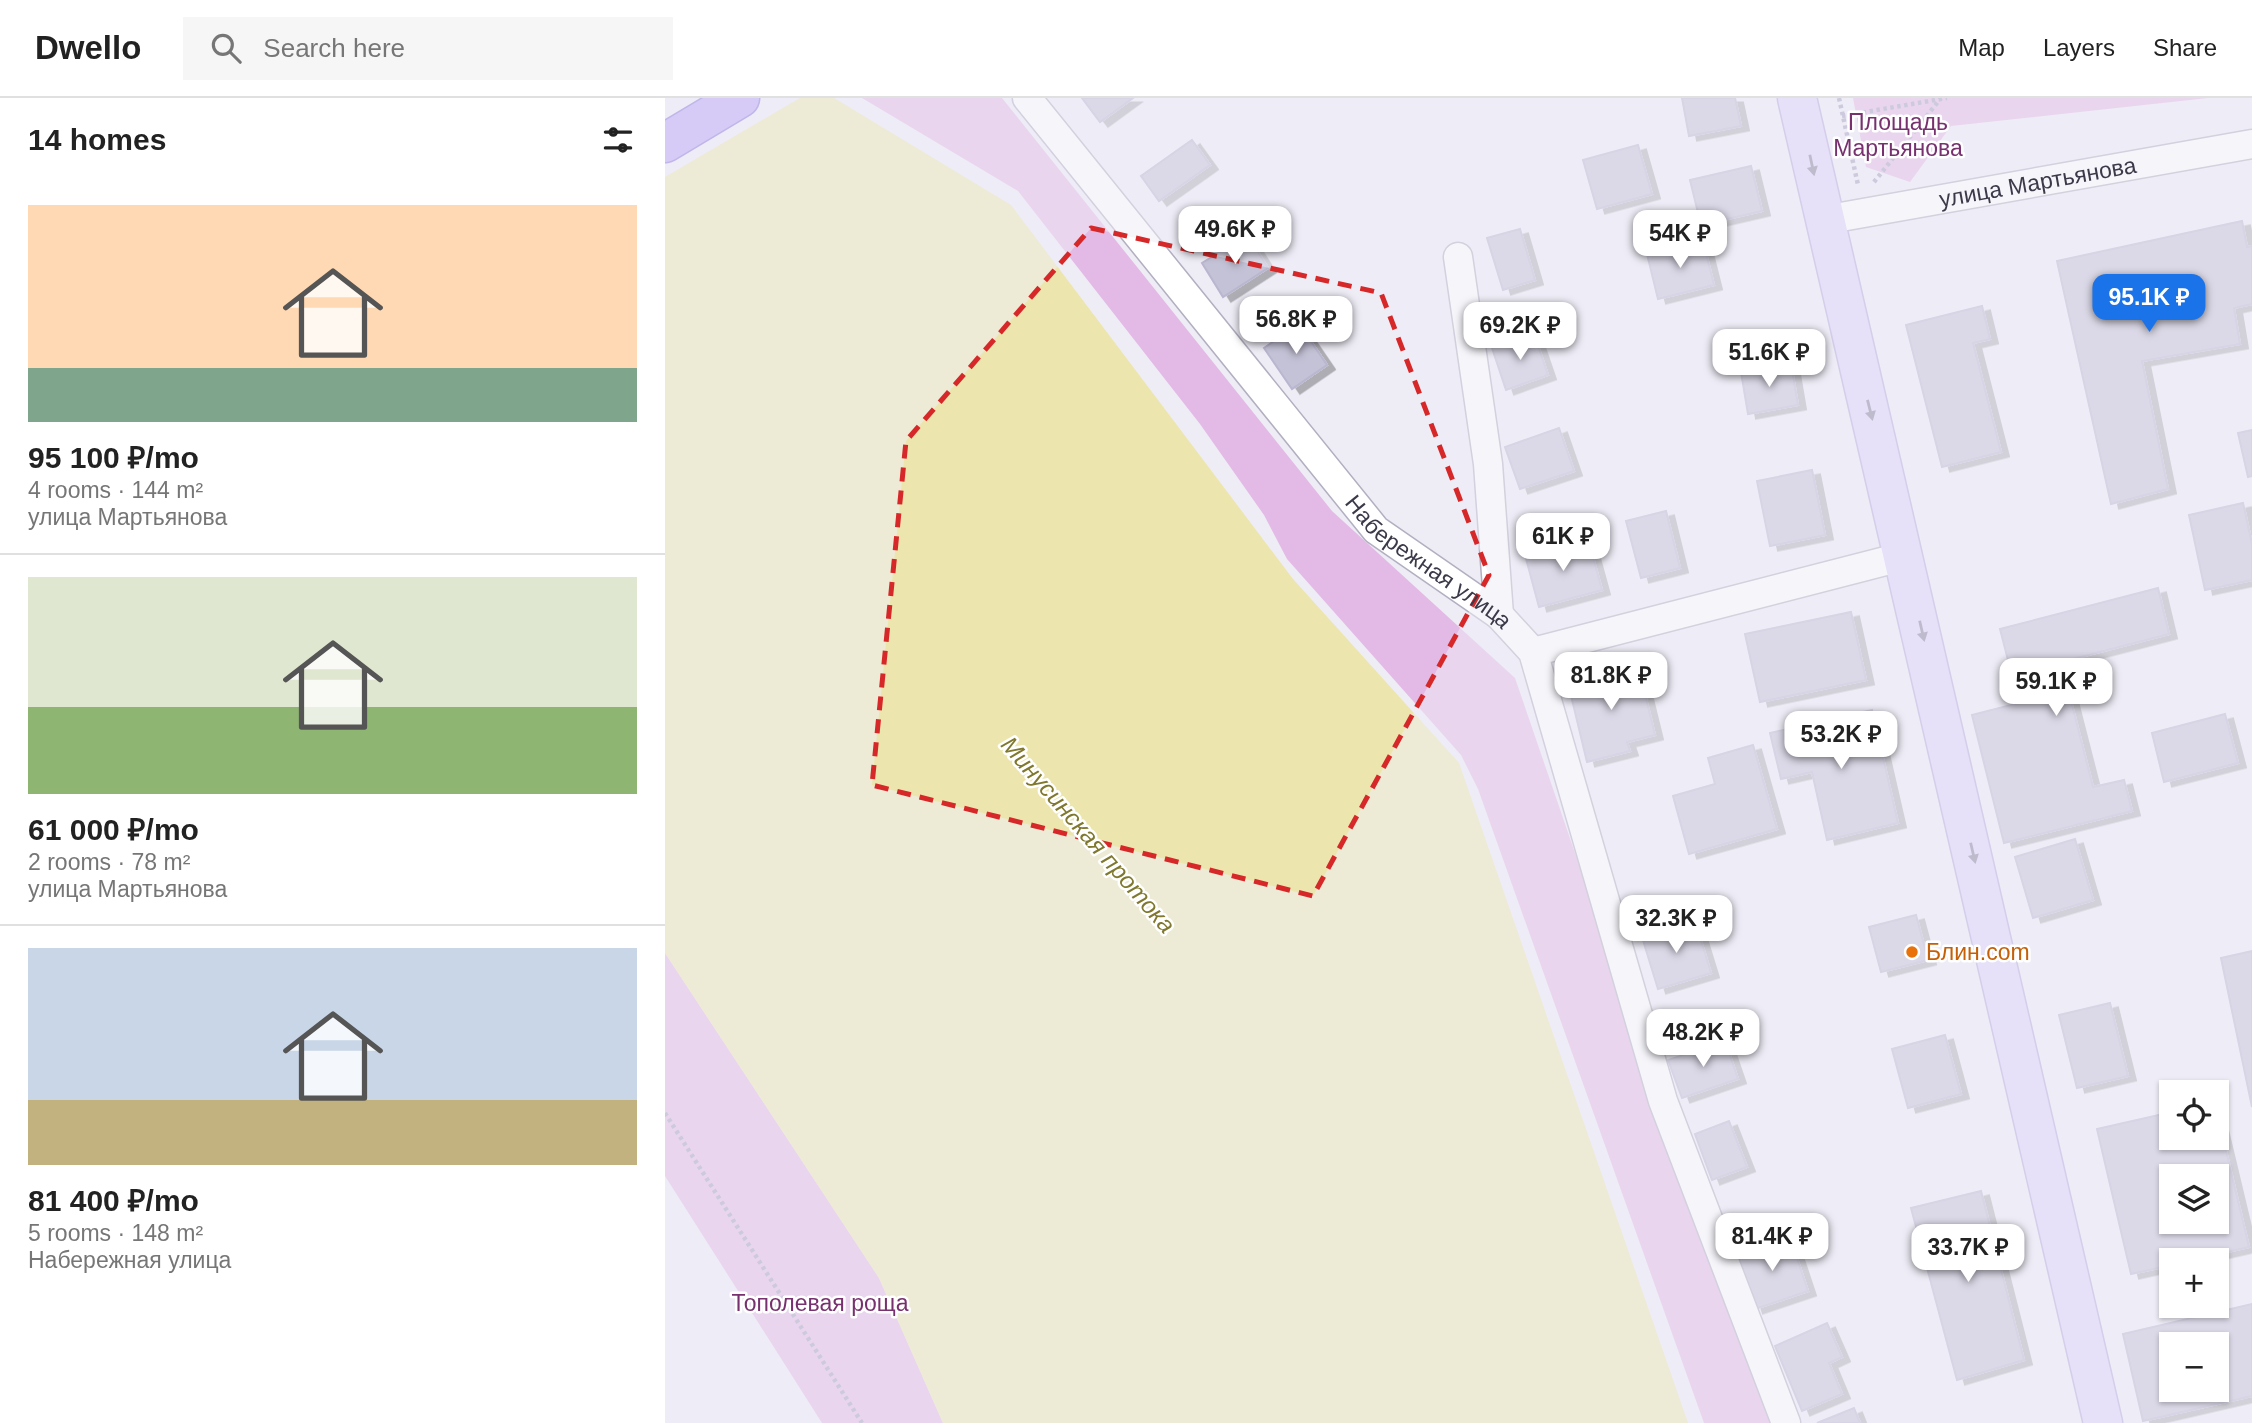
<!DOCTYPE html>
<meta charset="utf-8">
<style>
body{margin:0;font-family:Helvetica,sans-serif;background:#f6f6f6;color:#222;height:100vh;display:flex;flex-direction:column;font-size:26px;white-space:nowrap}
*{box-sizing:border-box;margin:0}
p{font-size:23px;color:#767676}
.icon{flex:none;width:38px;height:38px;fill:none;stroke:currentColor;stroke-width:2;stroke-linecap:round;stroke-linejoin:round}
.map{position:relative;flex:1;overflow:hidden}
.sheet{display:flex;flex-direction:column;background:#fff;width:665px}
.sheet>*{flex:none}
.tools{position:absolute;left:1494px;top:982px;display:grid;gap:14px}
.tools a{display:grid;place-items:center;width:70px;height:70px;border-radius:0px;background:#fff;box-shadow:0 2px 5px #0004;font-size:35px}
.price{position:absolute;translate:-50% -60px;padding:0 16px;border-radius:14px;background:#fff;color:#222;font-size:23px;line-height:46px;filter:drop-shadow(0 2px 4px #0008)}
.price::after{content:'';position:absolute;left:50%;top:42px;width:21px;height:16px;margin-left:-10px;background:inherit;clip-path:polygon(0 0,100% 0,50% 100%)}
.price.active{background:#1a73e8;color:#fff}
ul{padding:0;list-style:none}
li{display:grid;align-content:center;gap:14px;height:371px;padding:0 28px}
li+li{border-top:2px solid #e0e0e0}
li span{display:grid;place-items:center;height:217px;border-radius:0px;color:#555}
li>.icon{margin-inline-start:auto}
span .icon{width:126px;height:126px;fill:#fffc;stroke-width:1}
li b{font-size:30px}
h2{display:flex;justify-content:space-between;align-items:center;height:84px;padding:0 28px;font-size:30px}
header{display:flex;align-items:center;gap:42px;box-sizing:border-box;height:98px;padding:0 35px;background:#fff;border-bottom:2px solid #e0e0e0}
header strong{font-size:33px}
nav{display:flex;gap:38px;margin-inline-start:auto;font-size:24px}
.search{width:490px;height:63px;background:#f6f6f6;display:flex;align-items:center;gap:18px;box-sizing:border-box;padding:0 24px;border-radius:0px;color:#767676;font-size:26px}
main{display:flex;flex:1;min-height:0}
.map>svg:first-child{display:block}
.green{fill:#e3b9e5}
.water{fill:#ece6ae}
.pier{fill:#eeecf5}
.building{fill:#c4c2d6;stroke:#b9b6d0;stroke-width:2;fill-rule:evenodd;filter:url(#shadow)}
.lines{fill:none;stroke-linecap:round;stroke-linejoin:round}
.minor-casing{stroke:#b2afc0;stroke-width:31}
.secondary-casing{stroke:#b5a8dd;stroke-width:41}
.primary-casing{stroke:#8873db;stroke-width:41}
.path{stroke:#a6a1c0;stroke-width:4.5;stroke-dasharray:3.5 3.5;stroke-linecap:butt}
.minor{stroke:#fff;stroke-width:28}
.secondary{stroke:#dbd0fb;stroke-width:38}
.primary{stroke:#b5a3f7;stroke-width:38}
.oneway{fill:#847e99}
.marked{fill:none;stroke:#d62828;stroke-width:5;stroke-dasharray:14 9;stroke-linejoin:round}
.food-dot{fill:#e8710a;stroke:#fff;stroke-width:2.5}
.labels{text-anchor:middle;stroke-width:5;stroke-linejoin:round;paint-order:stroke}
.park-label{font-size:23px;fill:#77316f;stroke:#fff}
.street-label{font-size:23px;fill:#3c3a49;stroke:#fff}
.food-label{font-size:23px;fill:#c56008;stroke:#fff;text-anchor:start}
.water-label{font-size:24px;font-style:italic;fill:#7f782e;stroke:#fff}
</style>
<header>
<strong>Dwello</strong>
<div class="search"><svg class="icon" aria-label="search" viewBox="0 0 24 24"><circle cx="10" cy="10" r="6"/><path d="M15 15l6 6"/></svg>Search here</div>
<nav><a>Map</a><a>Layers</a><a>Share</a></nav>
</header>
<main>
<section class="sheet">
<h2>14 homes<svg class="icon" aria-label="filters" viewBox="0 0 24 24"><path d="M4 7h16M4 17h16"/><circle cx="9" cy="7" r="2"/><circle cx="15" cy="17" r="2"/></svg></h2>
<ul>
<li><span style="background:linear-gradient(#ffd9b3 75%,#7fa58c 0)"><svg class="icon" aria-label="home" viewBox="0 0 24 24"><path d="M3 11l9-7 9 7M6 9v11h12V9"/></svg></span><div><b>95 100 ₽/mo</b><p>4 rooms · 144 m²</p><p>улица Мартьянова</p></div></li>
<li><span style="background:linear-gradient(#dfe7d0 60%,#8fb573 0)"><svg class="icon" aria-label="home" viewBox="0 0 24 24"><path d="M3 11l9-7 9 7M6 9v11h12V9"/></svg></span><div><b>61 000 ₽/mo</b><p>2 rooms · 78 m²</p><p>улица Мартьянова</p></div></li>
<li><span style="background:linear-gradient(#c9d6e8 70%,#c2b280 0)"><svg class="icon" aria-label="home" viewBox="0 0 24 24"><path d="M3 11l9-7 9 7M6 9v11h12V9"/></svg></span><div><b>81 400 ₽/mo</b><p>5 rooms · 148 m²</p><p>Набережная улица</p></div></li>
</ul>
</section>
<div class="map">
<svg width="1587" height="1325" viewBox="0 0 1587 1325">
<defs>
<filter id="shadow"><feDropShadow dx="8" dy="4.5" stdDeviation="0" flood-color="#0004"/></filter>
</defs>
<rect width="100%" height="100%" fill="#eeecf5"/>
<path class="green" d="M197 0H337L667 413 850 580 1066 1210 1111 1325H1039L813 691 796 657 622 461 599 417 535 326 353 93Z
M1188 0H1543L1286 28 1245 84 1201 69Z
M0 855 214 1180 278 1325H157L0 1078Z"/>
<path class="water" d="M0 0H169L346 107 628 481 794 665 1023 1325H278L214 1180 0 855Z"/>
<path class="pier" d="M0 0H135L0 79Z"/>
<path class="building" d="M417 0H468L435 24Z
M1017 0H1070L1076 28 1024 38Z
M527 42 545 67 494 103 476 78Z
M973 47 987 96 932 111 918 62Z
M1086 68 1097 113 1036 127 1025 82Z
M1577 123 1582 149 1587 148V206L1569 210 1575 246 1477 263 1503 391 1446 406 1392 163Z
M855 131 870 182 838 192 822 140Z
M582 137 603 170 558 199 537 165Z
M1038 143 1049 187 993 201 982 156Z
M1317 208 1325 241 1308 245 1336 354 1277 369 1241 227Z
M634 226 662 267 627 291 599 250Z
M869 236 883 277 841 292 827 250Z
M1126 266 1133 307 1083 316 1076 274Z
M894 330 909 373 855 391 840 349Z
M1587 332V378L1583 379 1573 335Z
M1147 372 1160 437 1105 448 1092 383Z
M1578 405 1587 446V482L1540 492 1524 417Z
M1001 413 1015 470 976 480 961 423Z
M923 441 937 492 874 509 860 457Z
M1493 490 1504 536 1396 564 1428 689 1459 682 1467 713 1339 745 1307 617 1354 605 1335 531Z
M1186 514 1201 582 1095 604 1080 536Z
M973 568 990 637 962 644 965 653 922 664 903 585Z
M1207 612 1233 725 1162 742 1147 674 1116 681 1105 635Z
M1560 616 1573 665 1499 684 1487 635Z
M1088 647 1112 731 1024 756 1008 698 1050 686 1043 660Z
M1410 741 1428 802 1368 820 1350 759Z
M1251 817 1263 862 1216 874 1204 829Z
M1030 823 1046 875 993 891 977 839Z
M1587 853V1009L1556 860Z
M1445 905 1463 978 1412 990 1394 917Z
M1280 937 1296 996 1243 1010 1227 951Z
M1060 943 1073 981 1017 1000 1003 962Z
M1507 1014V1040H1552V1015L1584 1149 1527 1162H1507V1167L1466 1176 1432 1031ZM1507 1078H1552V1124H1507Z
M1064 1023 1082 1069 1047 1082 1030 1036Z
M1316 1093 1359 1262 1292 1282 1246 1110Z
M1125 1139 1143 1193 1090 1211 1072 1156Z
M1587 1206V1298L1478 1323 1458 1236ZM1507 1246H1552V1292H1507Z
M1162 1225 1177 1259 1164 1265 1177 1296 1137 1313 1110 1248Z
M1189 1310 1195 1325H1152Z"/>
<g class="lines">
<defs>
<g id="minor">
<path id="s1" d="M362 0 711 432 834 517 868 554 998 1003 1121 1325"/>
<path id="s2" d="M1159 122 1587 46"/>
<path d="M793 159 823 366 834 517"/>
<path d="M868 554 1240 458"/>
</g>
<path id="secondary" d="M1132 0 1438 1325"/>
<path id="primary" d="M0 45 75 0"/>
</defs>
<use href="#minor" class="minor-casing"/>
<use href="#secondary" class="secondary-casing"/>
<use href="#primary" class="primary-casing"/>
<path class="path" d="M1174 0 1193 87
M1177 18 1282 0
M1209 84 1276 0
M0 1015 197 1325"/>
<use href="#minor" class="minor"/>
<use href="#secondary" class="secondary"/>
<use href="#primary" class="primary"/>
</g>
<defs><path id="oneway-solid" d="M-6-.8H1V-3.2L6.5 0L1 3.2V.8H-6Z" transform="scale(1.75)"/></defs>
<g class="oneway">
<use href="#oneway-solid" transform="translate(1147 67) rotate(78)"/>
<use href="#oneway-solid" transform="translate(1205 312) rotate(76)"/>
<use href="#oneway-solid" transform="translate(1257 533) rotate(77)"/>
<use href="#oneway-solid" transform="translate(1308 755) rotate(77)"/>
</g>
<path d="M0 0H1587V1325H0ZM426 130 716 195 824 477 648 798 207 687 241 343Z" fill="#eeecf5" fill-opacity=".55" fill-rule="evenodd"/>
<path class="marked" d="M426 130 716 195 824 477 648 798 207 687 241 343Z"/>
<circle class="food-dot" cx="1247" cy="854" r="7"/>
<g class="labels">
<g class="park-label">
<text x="1233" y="32">Площадь<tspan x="1233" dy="26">Мартьянова</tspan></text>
<text x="155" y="1213">Тополевая роща</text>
</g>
<g class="street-label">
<text dy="8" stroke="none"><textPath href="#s2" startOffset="217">улица Мартьянова</textPath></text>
<text dy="8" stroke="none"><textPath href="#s1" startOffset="616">Набережная улица</textPath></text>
</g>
<g class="food-label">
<text x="1261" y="862">Блин.com</text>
</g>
<g class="water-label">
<text transform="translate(423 737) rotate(49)" y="8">Минусинская протока</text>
</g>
</g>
</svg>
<div class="tools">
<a><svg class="icon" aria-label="locate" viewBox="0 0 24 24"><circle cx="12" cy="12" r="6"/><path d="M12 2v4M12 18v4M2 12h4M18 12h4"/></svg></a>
<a><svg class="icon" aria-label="layers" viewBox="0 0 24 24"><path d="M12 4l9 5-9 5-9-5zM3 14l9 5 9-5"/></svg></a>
<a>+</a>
<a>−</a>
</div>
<b class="price" style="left:570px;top:168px">49.6K ₽</b>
<b class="price" style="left:1015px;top:172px">54K ₽</b>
<b class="price active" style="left:1484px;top:236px">95.1K ₽</b>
<b class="price" style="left:631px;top:258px">56.8K ₽</b>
<b class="price" style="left:855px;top:264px">69.2K ₽</b>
<b class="price" style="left:1104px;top:291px">51.6K ₽</b>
<b class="price" style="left:898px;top:475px">61K ₽</b>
<b class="price" style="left:946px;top:614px">81.8K ₽</b>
<b class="price" style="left:1391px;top:620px">59.1K ₽</b>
<b class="price" style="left:1176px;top:673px">53.2K ₽</b>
<b class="price" style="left:1011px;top:857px">32.3K ₽</b>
<b class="price" style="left:1038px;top:971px">48.2K ₽</b>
<b class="price" style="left:1107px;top:1175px">81.4K ₽</b>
<b class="price" style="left:1303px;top:1186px">33.7K ₽</b>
</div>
</main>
